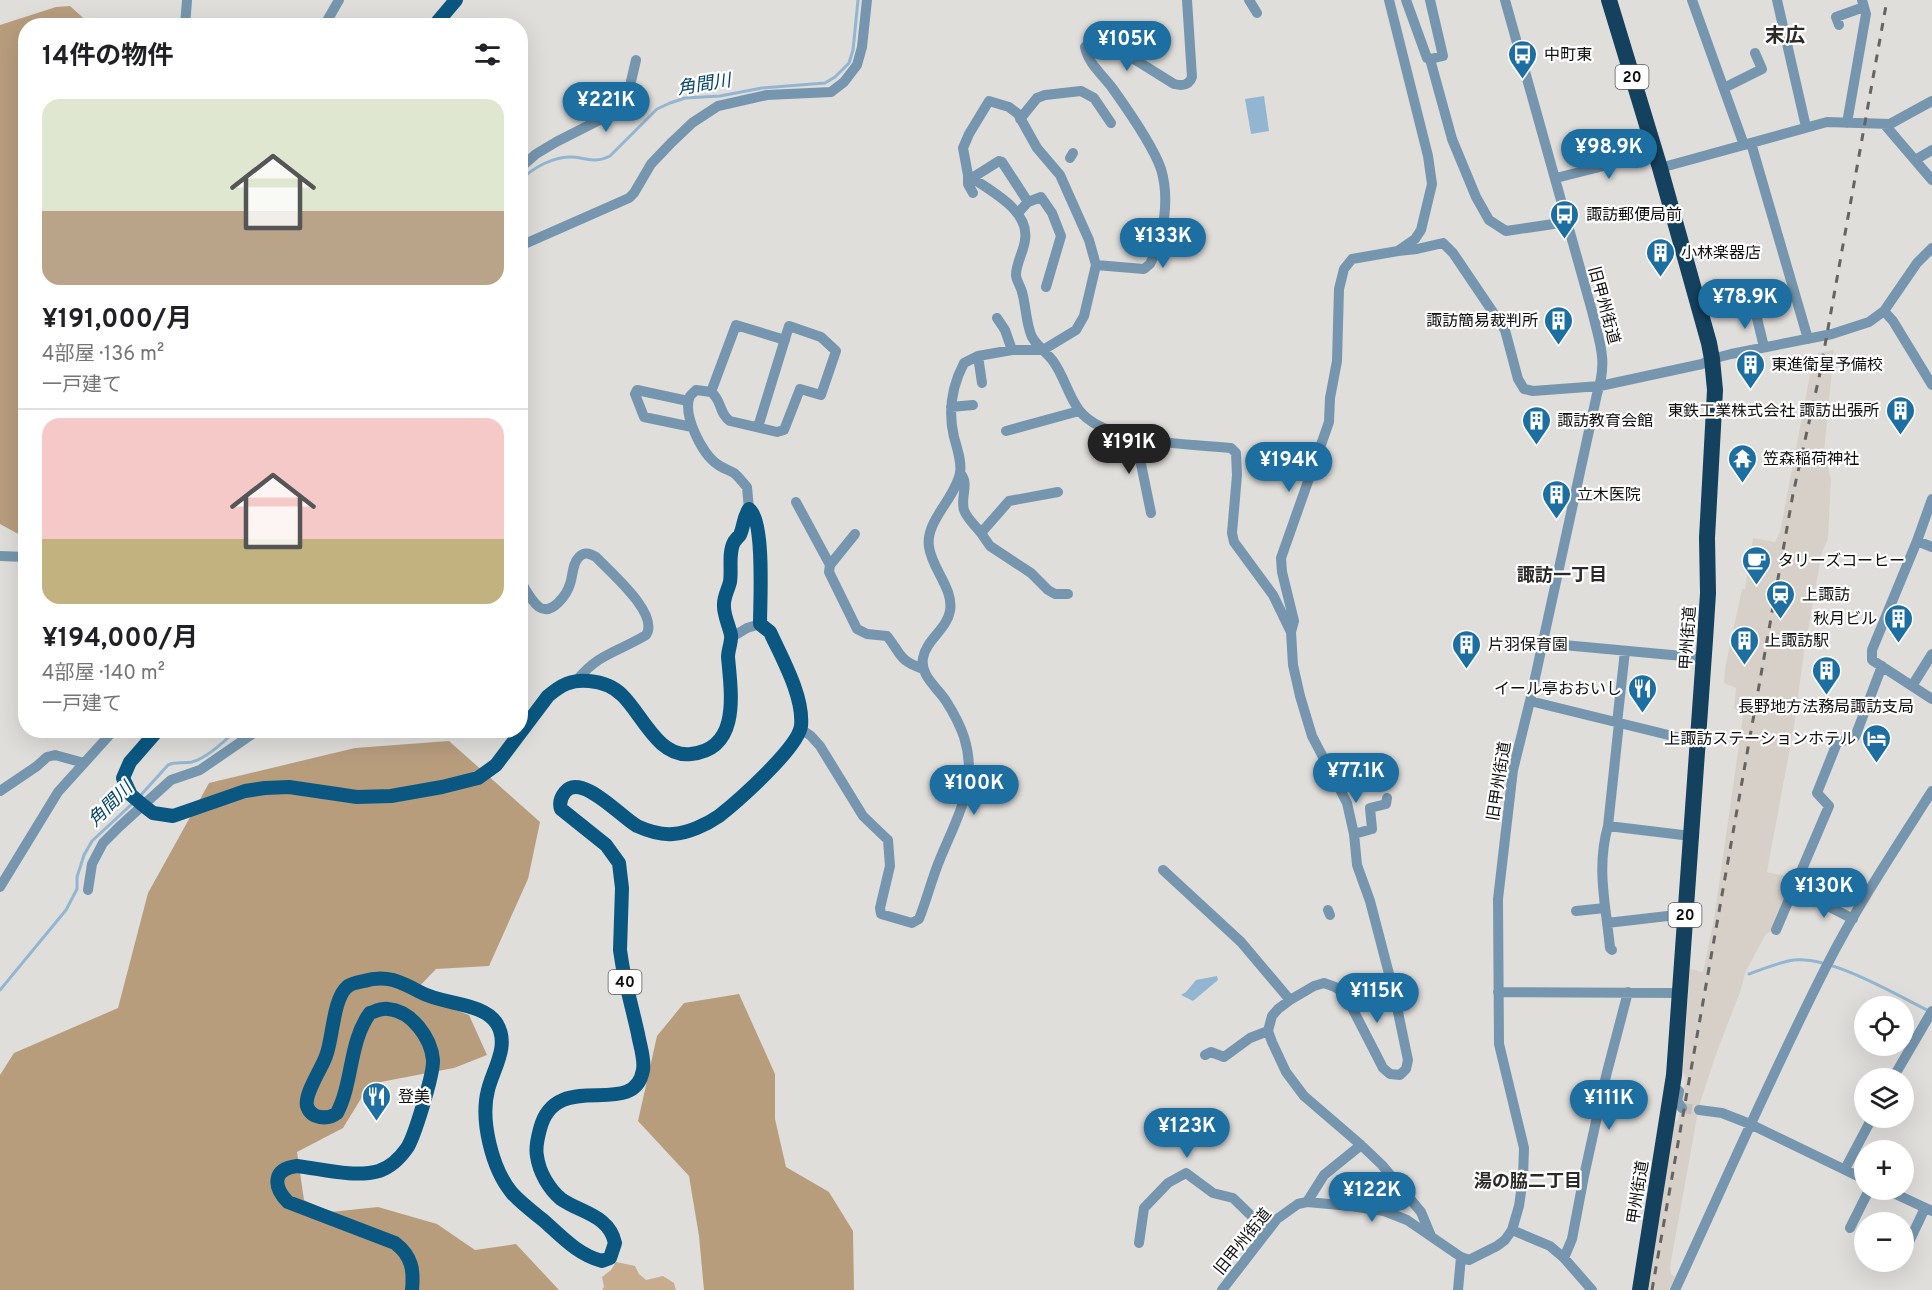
<!DOCTYPE html>
<html lang="ja">
<meta charset="utf-8">
<style>
body{margin:0;font-family:Overpass,"Noto Sans JP",sans-serif;background:#f2f2f2;color:#202124;height:100vh;display:flex;flex-direction:column;font-size:22px;white-space:nowrap}
*{box-sizing:border-box;margin:0}
p{font-size:20px;color:#757577}
.icon{flex:none;width:33px;height:33px;fill:none;stroke:currentColor;stroke-width:2;stroke-linecap:round;stroke-linejoin:round}
.map{position:relative;flex:1;overflow:hidden}
.panel{position:absolute;left:18px;top:18px;width:510px;height:720px;display:flex;flex-direction:column;background:#fff;border-radius:24px;box-shadow:0 6px 24px #0002}
.panel>*{flex:none}
.buttons{position:absolute;left:1854px;top:996px;display:grid;gap:12px}
.buttons a{display:grid;place-items:center;width:60px;height:60px;border-radius:50%;background:#fff;box-shadow:0 6px 24px #0002;font-size:30px}
.price{position:absolute;translate:-50% -51px;padding:0 14px;border-radius:21px;background:#1c6fa0;color:#fff;font-size:20px;line-height:39px;filter:drop-shadow(0 2px 3px #0008)}
.price::after{content:'';position:absolute;left:50%;top:36px;width:18px;height:14px;margin-left:-9px;background:inherit;clip-path:polygon(0 0,100% 0,50% 100%)}
.price.current{background:#222;color:#fff}
ul{padding:0;list-style:none}
li{display:grid;align-content:center;gap:12px;height:318px;padding:0 24px}
li+li{border-top:2px solid #e0e0e0}
li span{display:grid;place-items:center;height:186px;border-radius:18px;color:#555}
li>.icon{margin-inline-start:auto}
span .icon{width:108px;height:108px;fill:#fffc;stroke-width:1}
li b{font-size:26px}
h2{display:flex;justify-content:space-between;align-items:center;height:72px;padding:0 24px;font-size:26px}
.map>svg:first-child{display:block}
.built{fill:#d7d0c8}
.green{fill:#c7ad8e}
.forest{fill:#b89d7d}
.water{fill:#92b6d1}
.lines{fill:none;stroke-linecap:round;stroke-linejoin:round}
.stream{stroke:#92b6d1;stroke-width:3}
.minor-tunnel{stroke:#c1bfbc;stroke-width:10;stroke-dasharray:10 5;stroke-linecap:butt}
.minor{stroke:#7596ae;stroke-width:10}
.major{stroke:#0a5882;stroke-width:14}
.highway{stroke:#14415d;stroke-width:16}
.rail{stroke:#656462;stroke-width:3;stroke-dasharray:8 8;stroke-linecap:butt}
.labels{text-anchor:middle;stroke-width:4.5;stroke-linejoin:round;paint-order:stroke}
.shield{fill:#fff;stroke:#585757;stroke-width:1.5}
.shield-label{font-size:15px;font-weight:bold;fill:#100f0f}
.poi-label{font-size:16px;fill:#100f0f;stroke:#fff;text-anchor:start}
.street-label{font-size:16px;fill:#100f0f;stroke:#fff}
.water-label{font-size:18px;font-style:italic;fill:#044669;stroke:#fff}
.neighbourhood-label{font-size:18px;font-weight:bold;fill:#2b2a28;stroke:#fff}
.quarter-label{font-size:20px;font-weight:bold;fill:#2b2a28;stroke:#fff}
</style>
<div class="map">
<svg width="1932" height="1290" viewBox="0 0 1932 1290">
<rect width="100%" height="100%" fill="#e0dedb"/>
<path class="built" d="M1834 350 1824 452 1831 479 1828 539 1822 552 1804 652 1794 726 1767 872 1793 878 1771 931 1766 934 1746 971 1740 992 1715 1057 1699 1106 1670 1267 1671 1274 1675 1277 1669 1290H1646L1673 1123 1678 1120 1680 1111 1686 1078 1683 1072 1690 969 1703 972 1714 919 1743 716 1734 708 1736 688 1724 683 1725 668 1742 589H1745L1753 538 1775 542 1780 532 1810 375 1818 353Z"/>
<path class="green" d="M1357 1182 1361 1183 1364 1182 1377 1197 1379 1195 1390 1207 1387 1209 1367 1203 1344 1201V1197Z
M616 1262 635 1266 639 1274 646 1280 663 1276 674 1283 676 1290H602L604 1287 602 1277 611 1270Z"/>
<path class="forest" d="M70 6 91 25 26 26V534L20 535 0 524V25L56 7Z
M449 741 540 822 528 879 489 966 436 969 412 994 469 1015 487 1055 454 1068 370 1084 343 1128 297 1152 304 1200 330 1212 378 1207 437 1224 475 1250 516 1244 559 1290H0V1075L14 1053 118 1008 148 893 209 783 355 748Z
M739 994 775 1074V1119L786 1167 829 1192 853 1231 854 1290H704L699 1236 689 1176 638 1121 657 1036 684 1003Z"/>
<path class="water" d="M1264 96 1269 131 1251 134 1245 99Z
M1217 976 1218 980 1193 1001 1181 995 1186 992 1196 980Z"/>
<g class="lines">
<path class="stream" d="M520 181C532 168 554 156 572 157 588 158 594 164 610 156L657 109 670 103 685 98 720 96 762 88 825 83 835 77 849 63 853 50 858 0
M140 796 168 765C176 761 183 764 192 762 207 758 225 741 236 730
M1749 974C1763 969 1779 962 1794 960 1831 956 1895 994 1929 1011
M0 990 66 910 77 889V877L84 855 92 841 133 803"/>
<path class="minor-tunnel" d="M1682 1108 1699 1110"/>
<path class="minor" d="M1249 0 1257 13
M1389 0 1428 156 1432 184 1421 230 1415 239 1399 250
M1406 0 1427 58 1430 59 1452 139 1476 197 1489 220 1506 231 1567 222
M1692 0 1744 145
M1777 0 1806 127
M1839 25 1836 17 1864 7
M185 26 187 0
M324 26 339 0
M1430 59 1443 56 1430 0
M1724 88 1762 69 1755 53
M1020 119 1037 98 1045 95 1081 91 1094 98 1111 123
M1847 123 1866 14 1862 0
M1885 125 1932 180
M1751 143 1808 339
M1070 158 1073 153
M1915 160 1932 150
M520 168 536 154 556 142 625 107 636 60
M1660 168 1827 122 1890 124 1932 101
M968 175V184L973 193
M972 178 999 161 1002 162 1028 202
M1556 178 1655 153
M1018 213 1028 202 1041 197 1052 213 1061 236 1046 287
M520 246 629 198 634 193 651 164 672 142 692 123 718 106 767 95 831 92 844 82 857 65 862 47 867 0
M1096 265 1144 269 1150 264C1164 236 1170 199 1161 169 1153 146 1128 110 1113 89 1104 76 1088 64 1085 47L1090 42 1110 44 1174 84C1182 86 1189 86 1192 77L1187 0
M1754 306 1764 347
M1884 311 1893 321 1932 385
M997 318 1005 330 1012 350
M978 356 982 383
M711 392 736 325 785 340
M688 401 637 390 635 394 644 417 692 427
M951 407 973 405
M1006 431 1079 411
M1145 440 1140 459 1151 513
M1112 448 1116 433
M960 473C970 483 960 497 964 510 967 519 976 526 981 533L1009 501 1058 492
M1932 499 1917 541 1872 650V660L1932 699
M796 502 830 565 829 572 857 629 867 634 887 636C902 655 898 660 923 669
M749 509 747 487C743 483 739 477 734 473 729 470 722 468 717 464 702 454 682 414 690 396L696 390 711 392C722 400 719 414 730 421L777 432 784 430 800 389 821 395 836 351 821 337 789 326 758 427
M981 533 990 546 1031 573 1048 590 1055 594H1068
M1917 541 1932 547
M0 556 26 557
M830 565 855 534
M520 580C525 589 531 601 539 607 552 616 567 594 570 584 573 576 572 564 579 557 585 551 590 554 596 557 610 572 660 614 646 635 618 652 599 653 577 680
M732 637 747 628 760 624
M1542 643 1704 658
M1912 686 1932 654
M1530 701 1697 742
M1617 723 1625 651
M801 729 811 736 820 746 863 816 888 840 890 866 880 908 881 914 912 923 919 919C927 899 932 878 940 859 957 817 979 784 964 737 960 725 953 712 946 701 937 687 920 676 923 658 926 640 947 629 950 611 954 589 932 569 929 547 925 521 955 499 960 473 962 462 957 448 954 437 948 412 952 386 964 363L978 356 1012 350H1043L1076 330 1084 316 1096 265 1089 240 1060 175 1037 148 1018 114 1009 107 989 101 969 134 963 148 968 175C988 190 1030 209 1025 240 1024 251 1016 263 1016 275 1016 280 1021 287 1022 292 1026 305 1026 325 1032 337 1037 346 1047 353 1053 361 1064 376 1068 395 1079 410 1104 444 1191 444 1231 448L1236 453 1237 475 1232 533 1234 542 1273 595 1291 632
M0 791 37 766 47 757 55 755 84 763
M1608 826 1691 836
M1354 834 1372 829 1370 808 1386 804 1387 798
M1163 870 1241 942 1290 1000
M0 887 58 792 114 730
M88 890 92 864 103 843 120 826 171 780 200 770 258 730
M1807 895 1853 919
M1328 910 1330 915
M1576 911 1605 908
M1607 923 1685 914
M1776 930 1829 806 1817 793 1837 743 1855 737 1882 666
M1612 950 1610 948C1606 906 1596 868 1608 826L1619 723
M1498 992 1680 993
M1205 1055 1211 1052 1224 1057 1250 1038 1268 1031
M1893 1078 1932 1011
M1679 1091 1677 1101 1682 1108
M1699 1110 1722 1113 1750 1124 1864 1179
M1845 1169 1872 1118
M1887 1190 1932 1211
M1307 1202 1324 1175 1361 1145
M1850 1228 1869 1190
M1512 1230 1550 1246 1564 1258 1592 1290
M1431 1236 1421 1212 1382 1165 1361 1145 1304 1096 1286 1072 1272 1042 1268 1031 1272 1016 1278 1009 1290 1000 1314 986 1324 983 1335 987 1345 994 1383 1068 1390 1074 1400 1075 1406 1069 1408 1060 1394 993 1370 901 1357 865 1354 834 1347 803 1312 736 1300 696 1293 665 1291 632 1294 621 1282 572 1281 558 1329 422 1330 398 1337 361 1339 289 1344 269 1352 259 1398 251 1417 249 1443 243 1453 253 1505 330 1518 379 1524 389 1533 391 1600 386 1702 364 1712 359 1731 354 1832 334 1869 322 1884 311 1917 263 1932 248
M1139 1243 1144 1208 1168 1183 1186 1173 1213 1193 1233 1198 1267 1231
M1907 1246 1925 1208
M1564 1258 1572 1239 1584 1176 1606 1076 1628 992
M1222 1290 1277 1219 1298 1204 1307 1202 1351 1206 1384 1211 1407 1220 1461 1257 1469 1260 1497 1246 1505 1240 1512 1230 1519 1206 1523 1178 1524 1148 1499 1044 1498 899 1513 770 1530 701 1597 394C1608 361 1600 344 1592 311L1505 0
M1458 1290 1461 1257
M1675 1290C1725 1182 1772 1073 1826 967 1857 906 1895 849 1932 791"/>
<path class="major" d="M434 26 456 0
M158 730 130 762 123 778 131 795 144 806 153 813 173 816 245 791 265 788 289 787 357 797 391 796 442 787 478 778 496 765 548 696C561 685 572 679 589 681 601 682 613 686 622 695 642 714 658 758 691 754 741 749 731 692 728 657 728 650 732 641 731 635 729 625 723 614 724 604 724 596 728 590 730 582 732 570 728 553 734 542 736 539 738 537 740 535 744 526 743 518 749 509 765 520 760 602 760 624L770 632C782 658 804 697 801 726 798 748 738 801 719 816 706 825 688 833 673 834 661 835 648 831 637 826 622 818 581 772 565 792 561 797 559 803 561 809L606 845 619 863 622 888 620 950 622 963C626 987 633 1011 638 1034 640 1046 645 1059 643 1070 634 1122 556 1066 540 1129 538 1137 535 1147 537 1156 539 1172 549 1189 561 1199 581 1213 609 1215 615 1243L610 1258 602 1261C578 1255 561 1236 543 1220 533 1212 521 1203 512 1193 492 1169 480 1120 488 1090 493 1069 510 1046 497 1024 484 1002 443 1005 420 992 401 982 386 974 364 981 359 982 351 983 347 987 333 999 333 1038 326 1056 322 1068 304 1094 307 1106 311 1119 328 1120 337 1113 353 1083 349 1041 370 1013 376 1011 382 1008 388 1009 412 1011 431 1038 433 1060 434 1073 414 1138 407 1148 400 1158 391 1167 379 1171 354 1178 322 1169 297 1166 272 1169 273 1187 288 1202L395 1243C412 1256 414 1270 412 1290"/>
<path class="highway" d="M1609 0 1660 168 1709 343 1712 359 1715 390 1707 538 1708 593 1705 640 1674 1075 1640 1290"/>
<path class="rail" d="M1652 1290 1793 494 1820 373 1887 0"/>
</g>
<defs>
<symbol id="bus-pin" viewBox="-11 -11 22 30"><path d="M0 17L-7.5 6A9.5 9.5 0 1 1 7.5 6Z" fill="#1c6fa0" stroke="#fff"/><path d="M-5-6H5V4H4V6H2V4H-2V6H-4V4H-5ZM-3.5-4V0h7V-4ZM-3.5 1.2v1.5H-2V1.2ZM2 1.2v1.5H3.5V1.2Z" fill="#fff"/></symbol>
<symbol id="building-pin" viewBox="-11 -11 22 30"><path d="M0 17L-7.5 6A9.5 9.5 0 1 1 7.5 6Z" fill="#1c6fa0" stroke="#fff"/><path d="M-4-6H4V6H1V3H-1V6H-4ZM-2.5-4.3h1.7v1.8h-1.7ZM.8-4.3h1.7v1.8H.8ZM-2.5-1h1.7V.8h-1.7ZM.8-1h1.7V.8H.8Z" fill="#fff"/></symbol>
<symbol id="temple-pin" viewBox="-11 -11 22 30"><path d="M0 17L-7.5 6A9.5 9.5 0 1 1 7.5 6Z" fill="#1c6fa0" stroke="#fff"/><path d="M0-6L5-2H3V0L6.5 2.5H4V6H1.5V3h-3V6H-4V2.5H-6.5L-3 0V-2H-5Z" fill="#fff"/></symbol>
<symbol id="cafe-pin" viewBox="-11 -11 22 30"><path d="M0 17L-7.5 6A9.5 9.5 0 1 1 7.5 6Z" fill="#1c6fa0" stroke="#fff"/><path d="M-5.5-4.5H6V0H3Q3 3.5 0 3.5H-2.5Q-5.5 3.5-5.5 0ZM3-3.2v2h1.7v-2ZM-6 4.5H4V6H-6Z" fill="#fff"/></symbol>
<symbol id="station-pin" viewBox="-11 -11 22 30"><path d="M0 17L-7.5 6A9.5 9.5 0 1 1 7.5 6Z" fill="#1c6fa0" stroke="#fff"/><path d="M-3-6H3Q5-6 5-4V2Q5 4 3 4L4.5 6H3L1.5 4h-3L-3 6H-4.5L-3 4Q-5 4-5 2V-4Q-5-6-3-6ZM-3.5-4v3h7v-3ZM-3.5 1v1.5H-2V1ZM2 1v1.5H3.5V1Z" fill="#fff"/></symbol>
<symbol id="restaurant-pin" viewBox="-11 -11 22 30"><path d="M0 17L-7.5 6A9.5 9.5 0 1 1 7.5 6Z" fill="#1c6fa0" stroke="#fff"/><path d="M-5-6h1v4h1v-4h1v4h1v-4h1v5L-1.5 .5V6h-2V.5L-5-1ZM5-6V6H3V1.5H1.5Q1.5-4 5-6Z" fill="#fff"/></symbol>
<symbol id="hotel-pin" viewBox="-11 -11 22 30"><path d="M0 17L-7.5 6A9.5 9.5 0 1 1 7.5 6Z" fill="#1c6fa0" stroke="#fff"/><path d="M-6-4.5h1.5V1H6V5H4.5V3h-9V5H-6ZM-4 0a1.8 1.8 0 1 1 3.6 0ZM.5 0V-2.5h3Q6-2.5 6 0Z" fill="#fff"/></symbol>
</defs>
<g fill-rule="evenodd">
<use href="#bus-pin" x="1506" y="38" width="33" height="45"/>
<use href="#bus-pin" x="1548" y="198" width="33" height="45"/>
<use href="#building-pin" x="1644" y="236" width="33" height="45"/>
<use href="#building-pin" x="1542" y="304" width="33" height="45"/>
<use href="#building-pin" x="1734" y="348" width="33" height="45"/>
<use href="#building-pin" x="1884" y="394" width="33" height="45"/>
<use href="#building-pin" x="1520" y="404" width="33" height="45"/>
<use href="#temple-pin" x="1726" y="442" width="33" height="45"/>
<use href="#building-pin" x="1540" y="478" width="33" height="45"/>
<use href="#cafe-pin" x="1740" y="544" width="33" height="45"/>
<use href="#station-pin" x="1764" y="578" width="33" height="45"/>
<use href="#building-pin" x="1882" y="602" width="33" height="45"/>
<use href="#building-pin" x="1728" y="624" width="33" height="45"/>
<use href="#building-pin" x="1450" y="628" width="33" height="45"/>
<use href="#building-pin" x="1810" y="654" width="33" height="45"/>
<use href="#restaurant-pin" x="1626" y="672" width="33" height="45"/>
<use href="#hotel-pin" x="1860" y="722" width="33" height="45"/>
<use href="#restaurant-pin" x="360" y="1080" width="33" height="45"/>
</g>
<g class="labels">
<g class="shield">
<rect x="1615.5" y="65" width="33" height="24" rx="4.5"/>
<rect x="1668.5" y="903" width="33" height="24" rx="4.5"/>
<rect x="608.5" y="970" width="33" height="24" rx="4.5"/>
</g>
<g class="shield-label">
<text x="1632" y="82">20</text>
<text x="1685" y="920">20</text>
<text x="625" y="987">40</text>
</g>
<g class="poi-label">
<text x="1544" y="60">中町東</text>
<text x="1586" y="220">諏訪郵便局前</text>
<text x="1681" y="258">小林楽器店</text>
<text x="1538" y="326" text-anchor="end">諏訪簡易裁判所</text>
<text x="1771" y="370">東進衛星予備校</text>
<text x="1879" y="416" text-anchor="end">東鉄工業株式会社 諏訪出張所</text>
<text x="1557" y="426">諏訪教育会館</text>
<text x="1763" y="464">笠森稲荷神社</text>
<text x="1577" y="500">立木医院</text>
<text x="1778" y="566">タリーズコーヒー</text>
<text x="1802" y="600">上諏訪</text>
<text x="1877" y="624" text-anchor="end">秋月ビル</text>
<text x="1765" y="646">上諏訪駅</text>
<text x="1488" y="650">片羽保育園</text>
<text x="1622" y="694" text-anchor="end">イール亭おおいし</text>
<text x="1826" y="712" text-anchor="middle">長野地方法務局諏訪支局</text>
<text x="1856" y="744" text-anchor="end">上諏訪ステーションホテル</text>
<text x="398" y="1102">登美</text>
</g>
<g class="street-label">
<text transform="translate(1605 305) rotate(75)" y="6">旧甲州街道</text>
<text transform="translate(1687 638) rotate(-86)" y="6">甲州街道</text>
<text transform="translate(1498 781) rotate(-81)" y="6">旧甲州街道</text>
<text transform="translate(1637 1192) rotate(-81)" y="6">甲州街道</text>
<text transform="translate(1242 1241) rotate(-51)" y="6">旧甲州街道</text>
</g>
<g class="water-label">
<text transform="translate(704 84) rotate(-9)" y="6">角間川</text>
<text transform="translate(110 804) rotate(-45)" y="6">角間川</text>
</g>
<g class="neighbourhood-label">
<text x="1562" y="581">諏訪一丁目</text>
<text x="1528" y="1187">湯の脇二丁目</text>
</g>
<g class="quarter-label">
<text x="1785" y="42">末広</text>
</g>
</g>
</svg>
<div class="buttons">
<a><svg class="icon" aria-label="locate" viewBox="0 0 24 24"><circle cx="12" cy="12" r="6"/><path d="M12 2v4M12 18v4M2 12h4M18 12h4"/></svg></a>
<a><svg class="icon" aria-label="layers" viewBox="0 0 24 24"><path d="M12 4l9 5-9 5-9-5zM3 14l9 5 9-5"/></svg></a>
<a>+</a>
<a>−</a>
</div>
<b class="price" style="left:1127px;top:72px">¥105K</b>
<b class="price" style="left:606px;top:133px">¥221K</b>
<b class="price" style="left:1609px;top:180px">¥98.9K</b>
<b class="price" style="left:1163px;top:269px">¥133K</b>
<b class="price" style="left:1745px;top:330px">¥78.9K</b>
<b class="price current" style="left:1129px;top:475px">¥191K</b>
<b class="price" style="left:1289px;top:493px">¥194K</b>
<b class="price" style="left:1356px;top:804px">¥77.1K</b>
<b class="price" style="left:974px;top:816px">¥100K</b>
<b class="price" style="left:1824px;top:919px">¥130K</b>
<b class="price" style="left:1377px;top:1024px">¥115K</b>
<b class="price" style="left:1609px;top:1131px">¥111K</b>
<b class="price" style="left:1187px;top:1159px">¥123K</b>
<b class="price" style="left:1372px;top:1223px">¥122K</b>
<section class="panel">
<h2>14件の物件<svg class="icon" aria-label="filters" viewBox="0 0 24 24"><path d="M4 7h16M4 17h16"/><circle cx="9" cy="7" r="2"/><circle cx="15" cy="17" r="2"/></svg></h2>
<ul>
<li><span style="background:linear-gradient(#dfe7d0 60%,#b9a48a 0)"><svg class="icon" aria-label="home" viewBox="0 0 24 24"><path d="M3 11l9-7 9 7M6 9v11h12V9"/></svg></span><div><b>¥191,000/月</b><p>4部屋 · 136 m²</p><p>一戸建て</p></div></li>
<li><span style="background:linear-gradient(#f6c9c9 65%,#c2b280 0)"><svg class="icon" aria-label="home" viewBox="0 0 24 24"><path d="M3 11l9-7 9 7M6 9v11h12V9"/></svg></span><div><b>¥194,000/月</b><p>4部屋 · 140 m²</p><p>一戸建て</p></div></li>
</ul>
</section>
</div>
